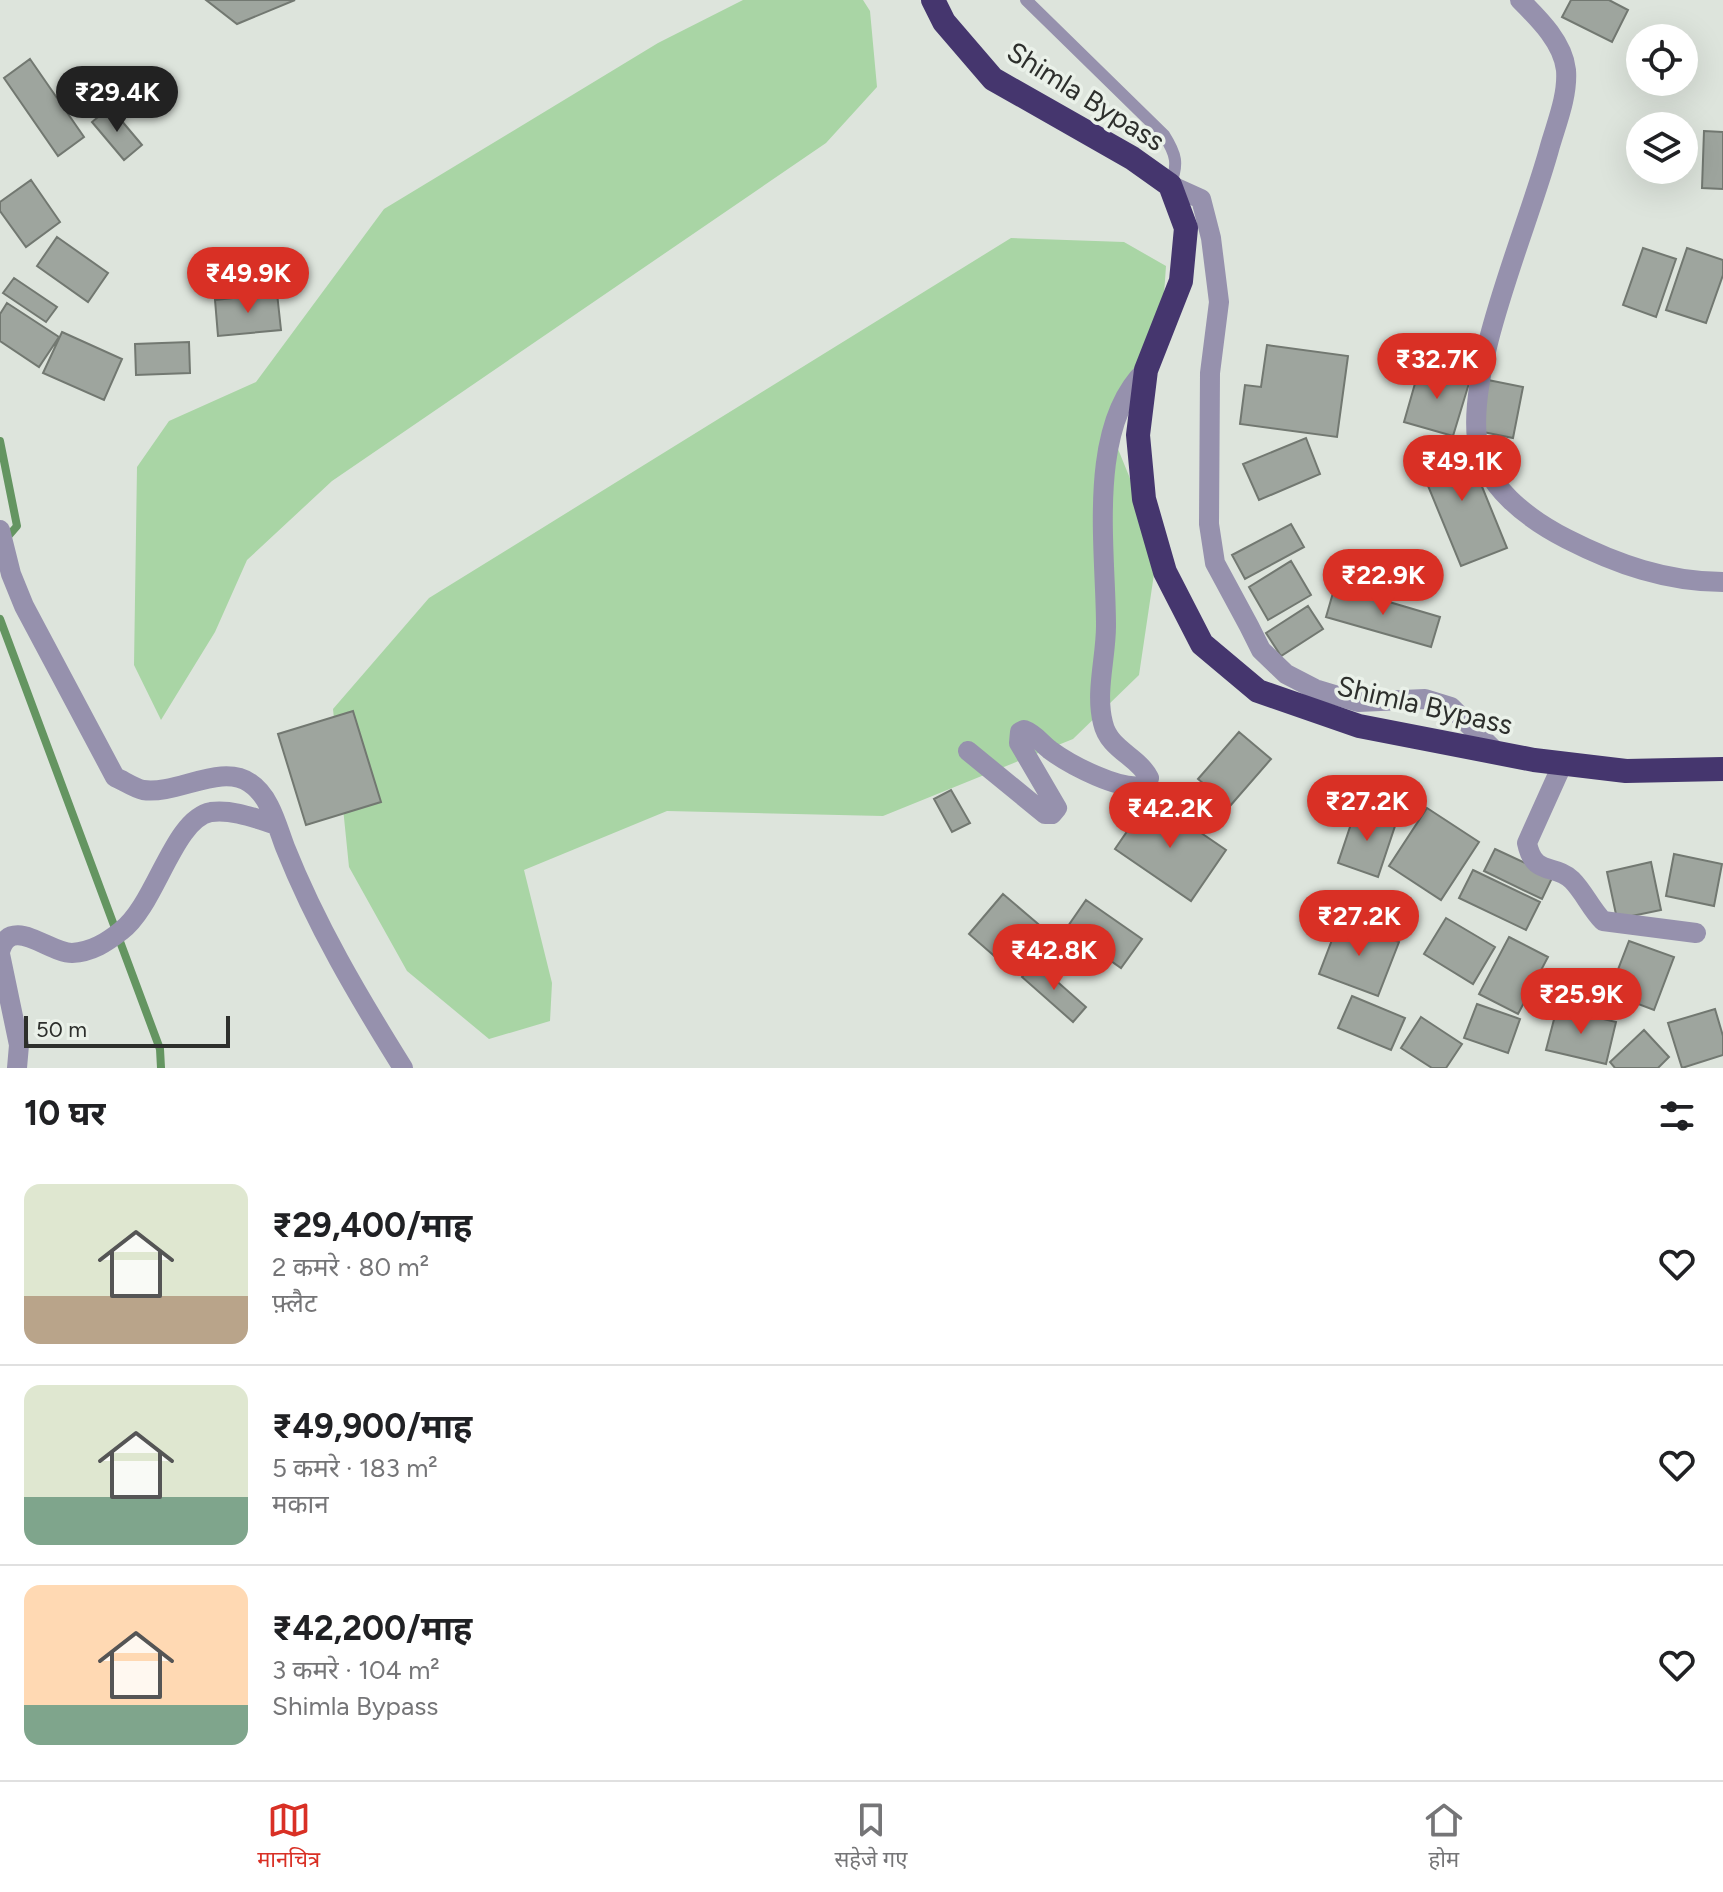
<!DOCTYPE html>
<html lang="hi">
<meta charset="utf-8">
<style>
body{margin:0;font-family:Figtree,"Noto Sans Devanagari",sans-serif;background:#f2f2f2;color:#202124;height:100vh;display:flex;flex-direction:column;font-size:30px;white-space:nowrap}
*{box-sizing:border-box;margin:0}
p{font-size:26px;color:#757577}
.icon{flex:none;width:44px;height:44px;fill:none;stroke:currentColor;stroke-width:2;stroke-linecap:round;stroke-linejoin:round}
.map{position:relative;height:1068px;overflow:hidden}
.side{display:flex;flex-direction:column;background:#fff;flex:1}
.side>*{flex:none}
.fabs{position:absolute;left:1626px;top:24px;display:grid;gap:16px}
.fabs a{display:grid;place-items:center;width:72px;height:72px;border-radius:50%;background:#fff;box-shadow:0 8px 32px #0002;font-size:40px}
.scale{position:absolute;left:24px;bottom:20px;width:206px;box-sizing:border-box;padding-left:8px;border:4px solid #2d2f2c;border-top:0;font-size:22px;line-height:28px;white-space:nowrap;color:#2d2f2c;-webkit-text-stroke:6px #eaf1e9;paint-order:stroke}
.price{position:absolute;translate:-50% -68px;padding:0 18px;border-radius:28px;background:#d93025;color:#fff;font-size:26px;line-height:52px;filter:drop-shadow(0 2px 4px #0008)}
.price::after{content:'';position:absolute;left:50%;top:48px;width:24px;height:18px;margin-left:-12px;background:inherit;clip-path:polygon(0 0,100% 0,50% 100%)}
.price.current{background:#222;color:#fff}
ul{padding:0;list-style:none}
li{display:flex;align-items:center;gap:24px;height:200px;padding:0 24px}
li+li{border-top:2px solid #e0e0e0}
li span{display:grid;place-items:center;flex:none;width:224px;height:160px;border-radius:16px;color:#555}
li>.icon{margin-inline-start:auto}
span .icon{width:96px;height:96px;fill:#fffc;stroke-width:1}
li b{font-size:34px}
h2{display:flex;justify-content:space-between;align-items:center;height:96px;padding:0 24px;font-size:34px}
.menu{display:flex;justify-content:space-around;align-items:center;height:112px;border-top:2px solid #e0e0e0;background:#fff;font-size:22px;color:#757577}
.menu a{display:grid;justify-items:center;gap:4px}
.menu .current{color:#d93025}
.map>svg:first-child{display:block}
.green{fill:#a9d5a5}
.lines{fill:none;stroke-linecap:round;stroke-linejoin:round}
.stream{stroke:#649561;stroke-width:8}
.building{fill:#9ea59e;stroke:#727871;stroke-width:2}
.lane{stroke:#9691ad;stroke-width:12}
.street{stroke:#9691ad;stroke-width:20}
.highway{stroke:#45366e;stroke-width:24}
.labels{text-anchor:middle;stroke-width:7;stroke-linejoin:round;paint-order:stroke}
.street-label{font-size:28px;fill:#2d2f2c;stroke:#eaf1e9}
</style>
<div class="map">
<svg width="1723" height="1068" viewBox="0 0 1723 1068">
<rect width="100%" height="100%" fill="#dde4dc"/>
<path class="green" d="M743 0H863L870 11 877 87 826 143 332 481 247 560 215 632 161 720 134 665 137 467 169 421 256 382 384 209 658 43Z
M1011 238 1124 242 1166 266 1162 323 1109 427 1158 547 1139 675 1073 739 883 816 667 811 524 870 552 983 550 1021 489 1039 407 971 349 867 333 709 429 598Z"/>
<g class="lines">
<path class="stream" d="M0 441 17 526 4 541
M0 619 160 1049 161 1068"/>
</g>
<path class="building" d="M206 0H295L237 24Z
M1571 0H1609L1628 10 1612 42 1562 17Z
M30 59 84 137 58 156 4 78Z
M110 107 142 145 124 160 92 122Z
M1704 131 1723 132V189L1702 188Z
M31 180 60 222 26 247 0 211V202Z
M57 237 108 273 88 302 37 266Z
M1643 248 1676 259 1656 317 1623 305Z
M1687 248 1723 260V275L1706 323 1666 310Z
M14 278 57 307 46 322 3 293Z
M277 293 281 330 218 336 215 300Z
M7 303 59 337 39 367 0 341V314Z
M62 332 122 359 104 400 43 373Z
M189 342 190 373 136 375 135 344Z
M1267 345 1348 356 1337 437 1240 424 1245 385 1261 387Z
M1420 366 1470 380 1453 436 1404 422Z
M1488 380 1523 387 1513 438 1478 431Z
M1306 438 1320 474 1259 500 1243 464Z
M1463 440 1507 548 1461 566 1417 459Z
M1291 524 1304 547 1245 579 1232 555Z
M1291 561 1311 595 1268 620 1249 587Z
M1335 586 1440 617 1431 647 1326 617Z
M1308 606 1323 629 1281 656 1266 633Z
M353 711 381 802 306 825 278 734Z
M1239 732 1271 759 1230 806 1198 779Z
M951 790 970 823 952 832 934 799Z
M1150 798 1226 850 1191 901 1115 849Z
M1427 808 1479 842 1441 900 1389 866Z
M1356 809 1396 823 1378 877 1338 863Z
M1495 849 1553 876 1542 899 1484 871Z
M1674 854 1722 864 1714 906 1666 896Z
M1651 862 1661 910 1617 919 1607 872Z
M1473 870 1540 902 1526 930 1459 898Z
M1003 894 1050 934 1015 974 969 934Z
M1086 900 1142 939 1121 968 1066 929Z
M1446 918 1495 947 1473 984 1424 954Z
M1340 919 1399 942 1378 996 1319 974Z
M1509 937 1548 957 1518 1014 1479 994Z
M1629 941 1674 957 1654 1010 1609 993Z
M1035 962 1086 1007 1073 1022 1022 977Z
M1352 996 1405 1018 1391 1050 1338 1028Z
M1477 1004 1520 1019 1508 1053 1464 1038Z
M1557 1008 1616 1022 1606 1064 1546 1050Z
M1715 1009 1723 1036V1055L1682 1068 1668 1023Z
M1421 1017 1462 1044 1446 1068H1432L1401 1048Z
M1644 1030 1669 1057 1658 1068H1615L1610 1062Z"/>
<g class="lines">
<path class="lane" d="M1026 0 1164 135C1176 154 1179 164 1170 185"/>
<path class="street" d="M1520 0C1538 18 1563 42 1566 70 1568 95 1557 122 1550 146 1529 225 1468 361 1477 439 1483 486 1528 519 1567 539 1616 564 1667 582 1723 582
M1170 185 1201 199 1211 238 1219 302 1210 373 1209 524 1215 563 1249 626 1261 650 1286 674 1315 689 1358 702 1425 699 1451 707 1495 751
M0 530 11 574 24 606 115 777C124 781 134 788 143 790 177 795 221 763 250 783 270 796 277 826 285 847 316 925 358 996 403 1068
M968 751 1045 814H1052L1057 808 1019 743 1020 732 1024 730C1035 734 1041 743 1050 750 1069 764 1122 793 1146 785L1149 778C1138 756 1109 750 1103 723 1095 692 1106 658 1106 626 1106 549 1086 427 1146 370
M1563 763 1527 843C1534 877 1554 863 1572 880 1584 892 1591 909 1603 921L1696 933
M0 952C10 914 49 953 72 953 92 952 107 942 121 931 156 905 173 819 211 812 233 809 257 819 277 825
M0 954 19 1045 17 1068"/>
<path class="highway" d="M933 0 944 22 993 79 1132 158 1170 185 1186 228 1181 281 1146 370 1138 435 1144 499 1165 572 1202 644 1258 691 1359 726 1534 760 1626 771 1723 769"/>
</g>
<g class="labels">
<g class="street-label">
<text transform="translate(1086 96) rotate(32)" y="10">Shimla Bypass</text>
<text transform="translate(1425 705) rotate(13)" y="10">Shimla Bypass</text>
</g>
</g>
</svg>
<div class="fabs">
<a><svg class="icon" aria-label="locate" viewBox="0 0 24 24"><circle cx="12" cy="12" r="6"/><path d="M12 2v4M12 18v4M2 12h4M18 12h4"/></svg></a>
<a><svg class="icon" aria-label="layers" viewBox="0 0 24 24"><path d="M12 4l9 5-9 5-9-5zM3 14l9 5 9-5"/></svg></a>
</div>
<div class="scale">50 m</div>
<b class="price current" style="left:117px;top:134px">₹29.4K</b>
<b class="price" style="left:248px;top:315px">₹49.9K</b>
<b class="price" style="left:1437px;top:401px">₹32.7K</b>
<b class="price" style="left:1462px;top:503px">₹49.1K</b>
<b class="price" style="left:1383px;top:617px">₹22.9K</b>
<b class="price" style="left:1367px;top:843px">₹27.2K</b>
<b class="price" style="left:1170px;top:850px">₹42.2K</b>
<b class="price" style="left:1359px;top:958px">₹27.2K</b>
<b class="price" style="left:1054px;top:992px">₹42.8K</b>
<b class="price" style="left:1581px;top:1036px">₹25.9K</b>
</div>
<section class="side">
<h2>10 घर<svg class="icon" aria-label="filters" viewBox="0 0 24 24"><path d="M4 7h16M4 17h16"/><circle cx="9" cy="7" r="2"/><circle cx="15" cy="17" r="2"/></svg></h2>
<ul>
<li><span style="background:linear-gradient(#dfe7d0 70%,#b9a48a 0)"><svg class="icon" aria-label="home" viewBox="0 0 24 24"><path d="M3 11l9-7 9 7M6 9v11h12V9"/></svg></span><div><b>₹29,400/माह</b><p>2 कमरे · 80 m²</p><p>फ़्लैट</p></div><svg class="icon" aria-label="heart" viewBox="0 0 24 24"><path d="M12 20l-8-8c-3-5 5-10 8-4 3-6 11-1 8 4z"/></svg></li>
<li><span style="background:linear-gradient(#dfe7d0 70%,#7fa58c 0)"><svg class="icon" aria-label="home" viewBox="0 0 24 24"><path d="M3 11l9-7 9 7M6 9v11h12V9"/></svg></span><div><b>₹49,900/माह</b><p>5 कमरे · 183 m²</p><p>मकान</p></div><svg class="icon" aria-label="heart" viewBox="0 0 24 24"><path d="M12 20l-8-8c-3-5 5-10 8-4 3-6 11-1 8 4z"/></svg></li>
<li><span style="background:linear-gradient(#ffd9b3 75%,#7fa58c 0)"><svg class="icon" aria-label="home" viewBox="0 0 24 24"><path d="M3 11l9-7 9 7M6 9v11h12V9"/></svg></span><div><b>₹42,200/माह</b><p>3 कमरे · 104 m²</p><p>Shimla Bypass</p></div><svg class="icon" aria-label="heart" viewBox="0 0 24 24"><path d="M12 20l-8-8c-3-5 5-10 8-4 3-6 11-1 8 4z"/></svg></li>
</ul>
</section>
<nav class="menu">
<a class="current"><svg class="icon" aria-label="map" viewBox="0 0 24 24"><path d="M3 6l6-2 6 2 6-2v14l-6 2-6-2-6 2zM9 4v14M15 6v14"/></svg>मानचित्र</a>
<a><svg class="icon" aria-label="saved" viewBox="0 0 24 24"><path d="M7 4h10v16l-5-4-5 4z"/></svg>सहेजे गए</a>
<a><svg class="icon" aria-label="home" viewBox="0 0 24 24"><path d="M3 11l9-7 9 7M6 9v11h12V9"/></svg>होम</a>
</nav>
